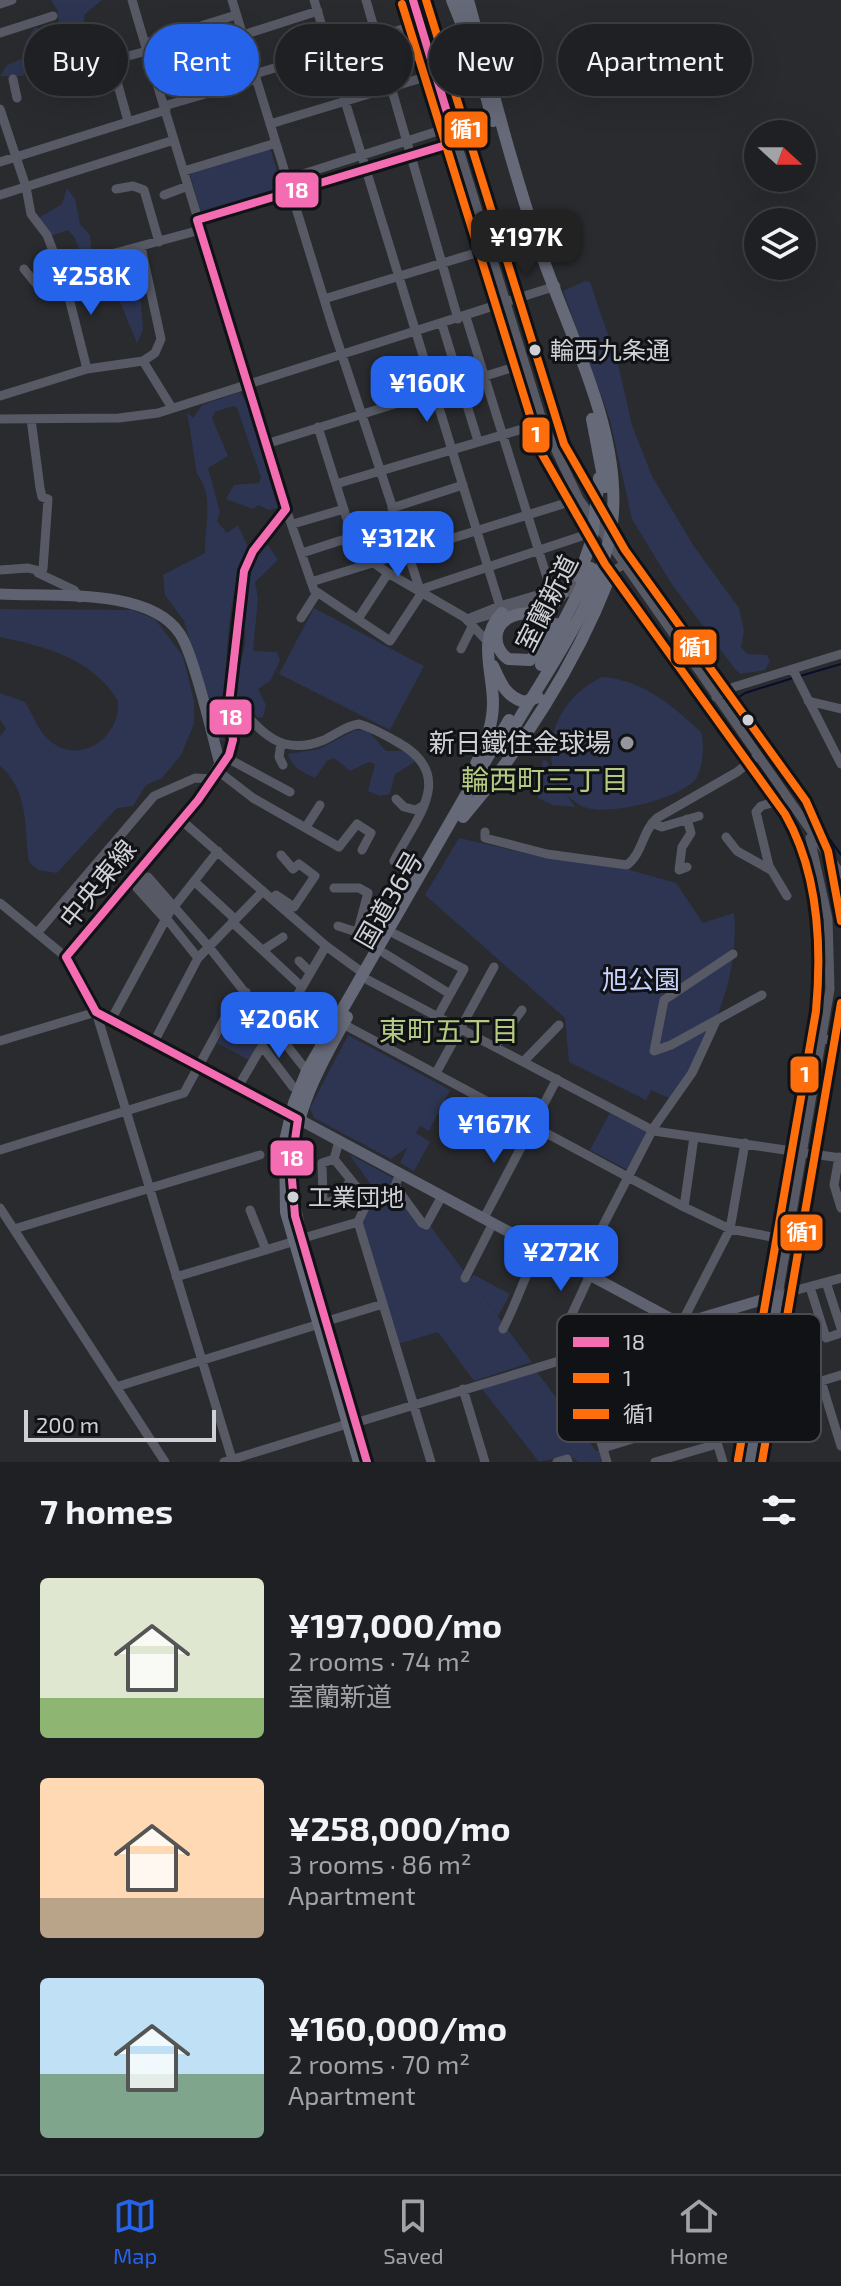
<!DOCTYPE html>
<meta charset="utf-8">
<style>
body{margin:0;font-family:"Exo 2","Noto Sans JP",sans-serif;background:#2c2d30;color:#f1f3f6;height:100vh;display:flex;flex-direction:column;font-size:30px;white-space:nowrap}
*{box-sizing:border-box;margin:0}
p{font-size:26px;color:#a1a3a6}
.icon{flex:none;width:44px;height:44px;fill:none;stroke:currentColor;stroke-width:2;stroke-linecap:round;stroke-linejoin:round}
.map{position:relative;height:1462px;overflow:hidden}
.details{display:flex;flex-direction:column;background:#1f2023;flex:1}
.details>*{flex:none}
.banner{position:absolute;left:24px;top:24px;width:794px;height:72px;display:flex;gap:16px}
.needle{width:52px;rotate:111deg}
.tools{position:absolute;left:744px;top:120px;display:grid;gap:16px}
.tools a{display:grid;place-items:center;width:72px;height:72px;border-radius:50%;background:#1f2023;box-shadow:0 8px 32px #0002,0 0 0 2px #3c3e41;font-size:40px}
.scale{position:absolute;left:24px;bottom:20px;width:192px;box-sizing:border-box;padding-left:8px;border:4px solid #cfd1d6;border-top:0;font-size:22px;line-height:28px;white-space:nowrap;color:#cfd1d6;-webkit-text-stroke:6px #111216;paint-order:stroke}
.price{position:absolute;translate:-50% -68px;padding:0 18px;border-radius:16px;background:#2563eb;color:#fff;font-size:26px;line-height:52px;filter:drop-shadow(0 2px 4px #0008)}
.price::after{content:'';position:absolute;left:50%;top:48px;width:24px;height:18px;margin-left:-12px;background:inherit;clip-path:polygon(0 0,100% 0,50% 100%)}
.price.on{background:#222;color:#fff}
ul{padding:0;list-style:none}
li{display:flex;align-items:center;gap:24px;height:200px;padding:0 40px}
li span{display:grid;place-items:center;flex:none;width:224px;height:160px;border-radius:8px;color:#555}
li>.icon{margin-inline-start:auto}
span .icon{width:96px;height:96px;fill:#fffc;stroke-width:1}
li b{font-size:34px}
h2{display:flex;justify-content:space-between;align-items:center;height:96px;padding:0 40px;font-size:34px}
.tag{padding:0 28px;border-radius:36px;background:#1f2023;box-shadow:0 8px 32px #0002,0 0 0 2px #3c3e41;font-size:28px;line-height:72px}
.tag.on{background:#2563eb;color:#fff}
.tab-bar{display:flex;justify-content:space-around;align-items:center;height:112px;border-top:2px solid #3c3e41;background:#1f2023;font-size:22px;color:#a1a3a6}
.tab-bar a{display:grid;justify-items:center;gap:4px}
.tab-bar .on{color:#2563eb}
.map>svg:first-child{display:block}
.green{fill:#2d3552}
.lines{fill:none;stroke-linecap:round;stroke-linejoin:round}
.stream{stroke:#090d2c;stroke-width:2}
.minor{stroke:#575a65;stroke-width:9}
.major{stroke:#5f6270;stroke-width:11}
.highway{stroke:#656978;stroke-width:12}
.minor-bridge{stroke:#575a65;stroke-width:9}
.highway-bridge{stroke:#656978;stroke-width:12}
.bus-1-casing{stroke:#111216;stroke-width:14}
.bus-2-casing{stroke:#111216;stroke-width:14}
.bus-3-casing{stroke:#111216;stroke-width:14}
.bus-1{stroke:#f46db2;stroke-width:8}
.bus-2{stroke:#ff6e0d;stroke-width:8}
.bus-3{stroke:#ff6e0d;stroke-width:8}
.bus-dot{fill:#cfd1d6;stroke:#111216;stroke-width:3}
.poi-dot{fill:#95979c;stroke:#111216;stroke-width:3}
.labels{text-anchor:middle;stroke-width:6;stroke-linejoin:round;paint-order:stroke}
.bus-label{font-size:24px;fill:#cfd1d6;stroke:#111216;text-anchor:start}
.street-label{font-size:26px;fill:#cfd1d6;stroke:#111216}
.poi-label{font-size:26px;fill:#cfd1d6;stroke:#111216;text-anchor:end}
.park-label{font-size:26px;fill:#c6d3fc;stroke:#111216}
.neighbourhood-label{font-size:28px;fill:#b5cb81;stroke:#111216}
.key{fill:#111216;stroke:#4a4b50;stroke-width:2}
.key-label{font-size:22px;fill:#cfd1d6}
.line-badge{stroke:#111216;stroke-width:3}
.badge-label{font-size:22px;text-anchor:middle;font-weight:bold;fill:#fff}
</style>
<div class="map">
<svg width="841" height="1462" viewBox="0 0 841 1462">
<rect width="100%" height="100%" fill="#292b2f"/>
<path class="green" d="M51 0H102L84 15 86 43 60 60 32 63 23 76H0L7 65 26 57V41L35 27 45 32 60 30 57 10Z
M270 148 283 190 201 214 190 174Z
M67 188 75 199 80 224 90 235 92 256 82 258 75 238 68 230 51 236 39 218 62 204Z
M106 259 120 262 125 281 141 302 143 330 137 343 117 295 97 296 84 284 89 267Z
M585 281 590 282 618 364 632 425 652 476 693 545 739 608 744 631 741 647 747 654 767 655 770 661 765 670 740 674 735 669 671 583 632 519 610 420 563 291Z
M240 392 246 402 278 508 269 510 258 505 253 509 226 499 234 485 259 483 261 477 237 408 233 406 215 412 212 418 228 456 208 468 220 512 217 521 227 533 238 525 248 547C227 593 228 649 224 699 223 713 228 729 223 741L218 739 184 621 165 595 163 575 205 553C204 528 215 496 197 474L187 412 193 418 202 405Z
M267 544 278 560 255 582 258 598 253 651 277 652 280 661 270 681 258 689 266 705 263 717 258 718 233 692C234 677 247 649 245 637 242 610 237 561 267 544Z
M314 608 424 666 390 730 279 674Z
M0 609 132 610 155 619 183 656 194 701V724L181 755 162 778 146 785 133 806 117 808 57 873 38 870 29 862C24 826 29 791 0 766V736L6 729 0 719V693L25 702C33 714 38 731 49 740 80 767 121 737 118 701 92 658 46 647 0 637Z
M602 677C643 680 672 705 701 732 705 743 703 772 694 781 677 799 617 813 592 809 582 808 573 801 566 794L575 807 553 805 538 798 543 759 548 762 556 785 563 791C535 749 559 697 602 677Z
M355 730 368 731 386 751H406L418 760 395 774 390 794 380 796 368 791 375 764 369 762 350 771 334 758 327 761 315 778C304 773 291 767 288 754L319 749Z
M459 838 538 856 630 870 676 883 703 923 734 913C740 983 709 1043 671 1099L651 1090 646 1100 569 1062 565 1018 425 895Z
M236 1008 260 1039 249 1060 217 1043Z
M348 1035 450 1090 429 1131 420 1126 416 1133 430 1142 414 1171 400 1163 408 1147 391 1159 314 1118 310 1108Z
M610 1113 646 1132 628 1170 590 1150Z
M349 1154 395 1179 532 1362 474 1381 438 1332 398 1344 361 1221 376 1192Z
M474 1275 510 1294 498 1316 470 1279Z
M537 1372 596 1451H599L603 1462H578L569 1455 539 1462 482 1389Z"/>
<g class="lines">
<path class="stream" d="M482 188 515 292
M518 303 571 456 591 494
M600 510 607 522
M614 534 721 688
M800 676 841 664
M728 697 841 855
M733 701 745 693 793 678"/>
<path class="minor" d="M232 0 331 322 421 593
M314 0 502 613
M366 0 458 319
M413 0 543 423 579 499 841 874
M0 4 12 0
M0 33 53 16
M243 35 318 11
M146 43 236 15
M147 51 286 509 314 590 390 641 425 588 597 531
M111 60 128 121
M255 74 419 24
M13 79 17 98
M37 80 147 51 132 0
M164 106 256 79
M0 109 26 187 31 214 47 235 65 282 87 369
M270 124 435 74
M0 162 166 110
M184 171 276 143
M287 179 451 127
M116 189 133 186 144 190 159 242
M0 195 174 140
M164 195 188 186
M197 220 456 142
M24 269 37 285 61 278 71 265 200 230
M324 299 489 249
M466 317 553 597
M442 324 478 441
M143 361 172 408
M0 396 87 369 143 361 155 353 161 339 141 247
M0 419 119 418 158 413 556 286
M31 419 40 488 42 497 48 499 43 569 38 573 74 590 80 598
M318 427 356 548
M266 444 524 364
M336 484 543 423
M392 508 463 485
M293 524 344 509
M302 553 342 540 388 573 464 617 487 641
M0 570 28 568 40 571
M311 582 579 499
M301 618 317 593
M470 618 500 606 608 574 623 565
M358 619 388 573
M468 621 583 588
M461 649 472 627
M793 670 841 764
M230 695C257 727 277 759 324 740 335 735 347 725 359 724 373 728 387 736 399 743 457 776 416 818 394 861
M716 697 734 687 841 654
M808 701 841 709
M281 743 279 757 283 765
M227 758 290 792
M219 767 232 745 229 703 244 571 253 551 286 509
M218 771 253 798 339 847 357 824 371 833 362 850
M396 799 404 807 416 810 424 805
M787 799 761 806 756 812 769 866 787 896
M181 820 326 946 363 973
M652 823 662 827 699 816
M306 827 320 805
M485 832V838L547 854 627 865C643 853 642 831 657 818L737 772 758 755
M726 837 737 851 771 870
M810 838 828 919 830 989 778 1295 841 1278
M687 867 679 870 682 847 691 833 687 819
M195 882 235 919
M334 888H359L368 893 358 930
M276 895 294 907 315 876 299 864 293 869 281 855
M0 903 66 957
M165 919 137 888 148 877 209 947 307 1071
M232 922 302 987
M338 926 382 940
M38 932 154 796 195 778 213 779
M395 934 464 969 438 1016
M263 950 283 937
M384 953 450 994
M733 954 664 1000 654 1051 671 1045 762 995
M198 958 263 891
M299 961 310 972
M368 980 654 1131 841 1158
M111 1020 169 913 218 851
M343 1024 684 1207 730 1229 788 1240
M277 1030 326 946
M823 1039 841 1042
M0 1041 96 1012 232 1459
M154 1042 198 958 166 918
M495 1046 522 1010
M524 1061 559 1025
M436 1073 494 967
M238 1087 262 1046 293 1087
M339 1141 334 1159 368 1201 358 1222 431 1462
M0 1150 184 1093 233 1003 246 992
M839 1157 834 1185 841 1208
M334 1159 322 1163 323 1199 327 1203 338 1199 350 1181
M400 1173 395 1186 422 1223 426 1225 442 1196
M684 1207 694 1137
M0 1208 165 1462
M250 1210 266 1250
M484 1218 557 1079
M14 1229 260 1155
M300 1239 358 1222
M580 1270 654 1127 692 1073 716 1021
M176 1277 292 1242
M465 1278 493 1223
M826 1282 841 1328
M810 1287 826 1338 841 1333
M571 1316 590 1275
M324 1322 383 1304
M503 1329C517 1302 525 1275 539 1248
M633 1338 662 1430
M597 1348 625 1441
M575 1355 607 1462
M821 1381 841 1446
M116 1387 316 1325
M463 1389 485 1462
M355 1423 681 1324
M603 1448 841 1375
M224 1462 347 1424
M557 1462 567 1459 568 1462
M655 1462 717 1444
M723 1462 681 1324 730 1229 745 1143"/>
<path class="major" d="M0 594C50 597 150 587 180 634 194 655 212 735 220 764L198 800 66 957 93 1009 681 1324 778 1295 750 1462"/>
<path class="highway" d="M452 0 464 30
M556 624 542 648 530 660 508 659C492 647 492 624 513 616 523 612 536 614 547 612L562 594
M493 666C501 683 505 696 524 702L538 697
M476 764C485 744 493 725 493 703 493 671 477 638 502 613
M463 817C522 748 575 665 608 581
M291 1171C293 1114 319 1066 347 1017
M292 1193 307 1265
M315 1291 337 1365
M359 1462 286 1212 285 1141 294 1103 307 1071 509 720"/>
<path class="minor-bridge" d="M139 877 166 910"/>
<path class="highway-bridge" d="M459 0 493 121
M468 0C491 84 512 168 540 250 568 333 623 433 612 523 602 596 553 661 516 724
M592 419 605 487
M579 577 592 539 599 478
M541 665 591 568"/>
<defs>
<path id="bus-1" d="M367 1462 295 1216 291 1167 298 1119 96 1012 66 957 198 800 229 755 233 740 229 703 244 571 253 551 286 509 197 220 456 142 413 0"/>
<path id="bus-2" d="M402 4 542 454 605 564 785 814C819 873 822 945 816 1011L738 1460"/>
<path id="bus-3" d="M426 0 564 444 625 550 806 801 828 851 841 921
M762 1462 841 1003"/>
</defs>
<use href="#bus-1" class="bus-1-casing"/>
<use href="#bus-2" class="bus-2-casing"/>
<use href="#bus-3" class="bus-3-casing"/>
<use href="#bus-1" class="bus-1"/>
<use href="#bus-2" class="bus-2"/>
<use href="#bus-3" class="bus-3"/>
</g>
<g class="bus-dot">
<circle cx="535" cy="350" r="7"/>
<circle cx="748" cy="720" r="7"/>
<circle cx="293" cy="1197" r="7"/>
</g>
<circle class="poi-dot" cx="627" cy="743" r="8"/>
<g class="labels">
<g class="bus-label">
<text x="550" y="359">輪西九条通</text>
<text x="308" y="1206">工業団地</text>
</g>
<g class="street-label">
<text transform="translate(547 603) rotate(-63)" y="9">室蘭新道</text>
<text transform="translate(98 884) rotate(-51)" y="9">中央東線</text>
<text transform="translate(389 900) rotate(-60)" y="9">国道36号</text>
</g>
<g class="poi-label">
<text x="611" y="752">新日鐵住金球場</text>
</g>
<g class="park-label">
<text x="641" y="989">旭公園</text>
</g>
<g class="neighbourhood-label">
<text x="545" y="790">輪西町三丁目</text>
<text x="449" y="1041">東町五丁目</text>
</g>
</g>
<rect x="557" y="1314" width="264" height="128" rx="12" class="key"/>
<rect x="573" y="1337" width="36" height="10" fill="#f46db2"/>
<rect x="573" y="1373" width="36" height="10" fill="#ff6e0d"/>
<rect x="573" y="1409" width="36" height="10" fill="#ff6e0d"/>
<g class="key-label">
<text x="623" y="1350">18</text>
<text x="623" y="1386">1</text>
<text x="623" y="1422">循1</text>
</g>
<g class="line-badge">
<rect x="443" y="110" width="46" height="39" rx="8" fill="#ff6e0d"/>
<rect x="274" y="171" width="46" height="38" rx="8" fill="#f46db2"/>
<rect x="521" y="416" width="30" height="38" rx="8" fill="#ff6e0d"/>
<rect x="672" y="628" width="46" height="38" rx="8" fill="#ff6e0d"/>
<rect x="208" y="698" width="45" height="38" rx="8" fill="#f46db2"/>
<rect x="789" y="1055" width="31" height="39" rx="8" fill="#ff6e0d"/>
<rect x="269" y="1139" width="46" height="38" rx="8" fill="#f46db2"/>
<rect x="779" y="1213" width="45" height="39" rx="8" fill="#ff6e0d"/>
</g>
<g class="badge-label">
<text x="466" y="137">循1</text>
<text x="297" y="198">18</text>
<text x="536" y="442">1</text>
<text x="695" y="655">循1</text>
<text x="231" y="725">18</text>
<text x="805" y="1082">1</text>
<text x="292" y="1166">18</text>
<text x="802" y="1240">循1</text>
</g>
</svg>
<div class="tools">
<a><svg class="needle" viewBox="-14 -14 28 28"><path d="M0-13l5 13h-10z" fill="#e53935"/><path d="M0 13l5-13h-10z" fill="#a1a3a6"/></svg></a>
<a><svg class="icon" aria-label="layers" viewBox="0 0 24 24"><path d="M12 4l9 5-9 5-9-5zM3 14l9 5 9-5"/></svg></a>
</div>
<div class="scale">200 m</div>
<b class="price on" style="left:526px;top:278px">¥197K</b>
<b class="price" style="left:91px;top:317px">¥258K</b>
<b class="price" style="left:427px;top:424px">¥160K</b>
<b class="price" style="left:398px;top:579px">¥312K</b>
<b class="price" style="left:279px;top:1060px">¥206K</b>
<b class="price" style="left:494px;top:1165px">¥167K</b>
<b class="price" style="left:561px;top:1293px">¥272K</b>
<div class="banner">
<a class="tag">Buy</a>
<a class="tag on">Rent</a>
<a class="tag">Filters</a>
<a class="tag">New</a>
<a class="tag">Apartment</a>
</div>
</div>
<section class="details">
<h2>7 homes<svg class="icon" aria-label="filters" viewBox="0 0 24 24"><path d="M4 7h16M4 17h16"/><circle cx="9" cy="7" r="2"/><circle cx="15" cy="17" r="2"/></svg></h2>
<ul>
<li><span style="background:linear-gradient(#dfe7d0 75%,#8fb573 0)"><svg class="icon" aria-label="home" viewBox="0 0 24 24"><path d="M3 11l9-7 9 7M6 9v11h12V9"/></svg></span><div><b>¥197,000/mo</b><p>2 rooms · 74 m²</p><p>室蘭新道</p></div></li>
<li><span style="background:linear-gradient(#ffd9b3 75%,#b9a48a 0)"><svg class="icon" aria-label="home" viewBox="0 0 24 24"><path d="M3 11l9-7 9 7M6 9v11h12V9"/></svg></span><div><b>¥258,000/mo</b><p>3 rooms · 86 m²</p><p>Apartment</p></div></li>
<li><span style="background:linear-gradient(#bfe0f5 60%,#7fa58c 0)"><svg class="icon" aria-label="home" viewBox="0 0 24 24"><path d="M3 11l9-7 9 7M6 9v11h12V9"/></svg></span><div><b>¥160,000/mo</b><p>2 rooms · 70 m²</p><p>Apartment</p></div></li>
</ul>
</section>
<nav class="tab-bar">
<a class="on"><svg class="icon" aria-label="map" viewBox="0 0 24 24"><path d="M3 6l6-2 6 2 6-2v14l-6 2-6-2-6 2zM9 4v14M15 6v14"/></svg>Map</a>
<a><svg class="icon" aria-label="saved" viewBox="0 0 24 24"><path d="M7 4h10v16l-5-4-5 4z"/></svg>Saved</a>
<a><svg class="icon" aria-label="home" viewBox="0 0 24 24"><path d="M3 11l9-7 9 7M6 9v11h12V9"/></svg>Home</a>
</nav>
